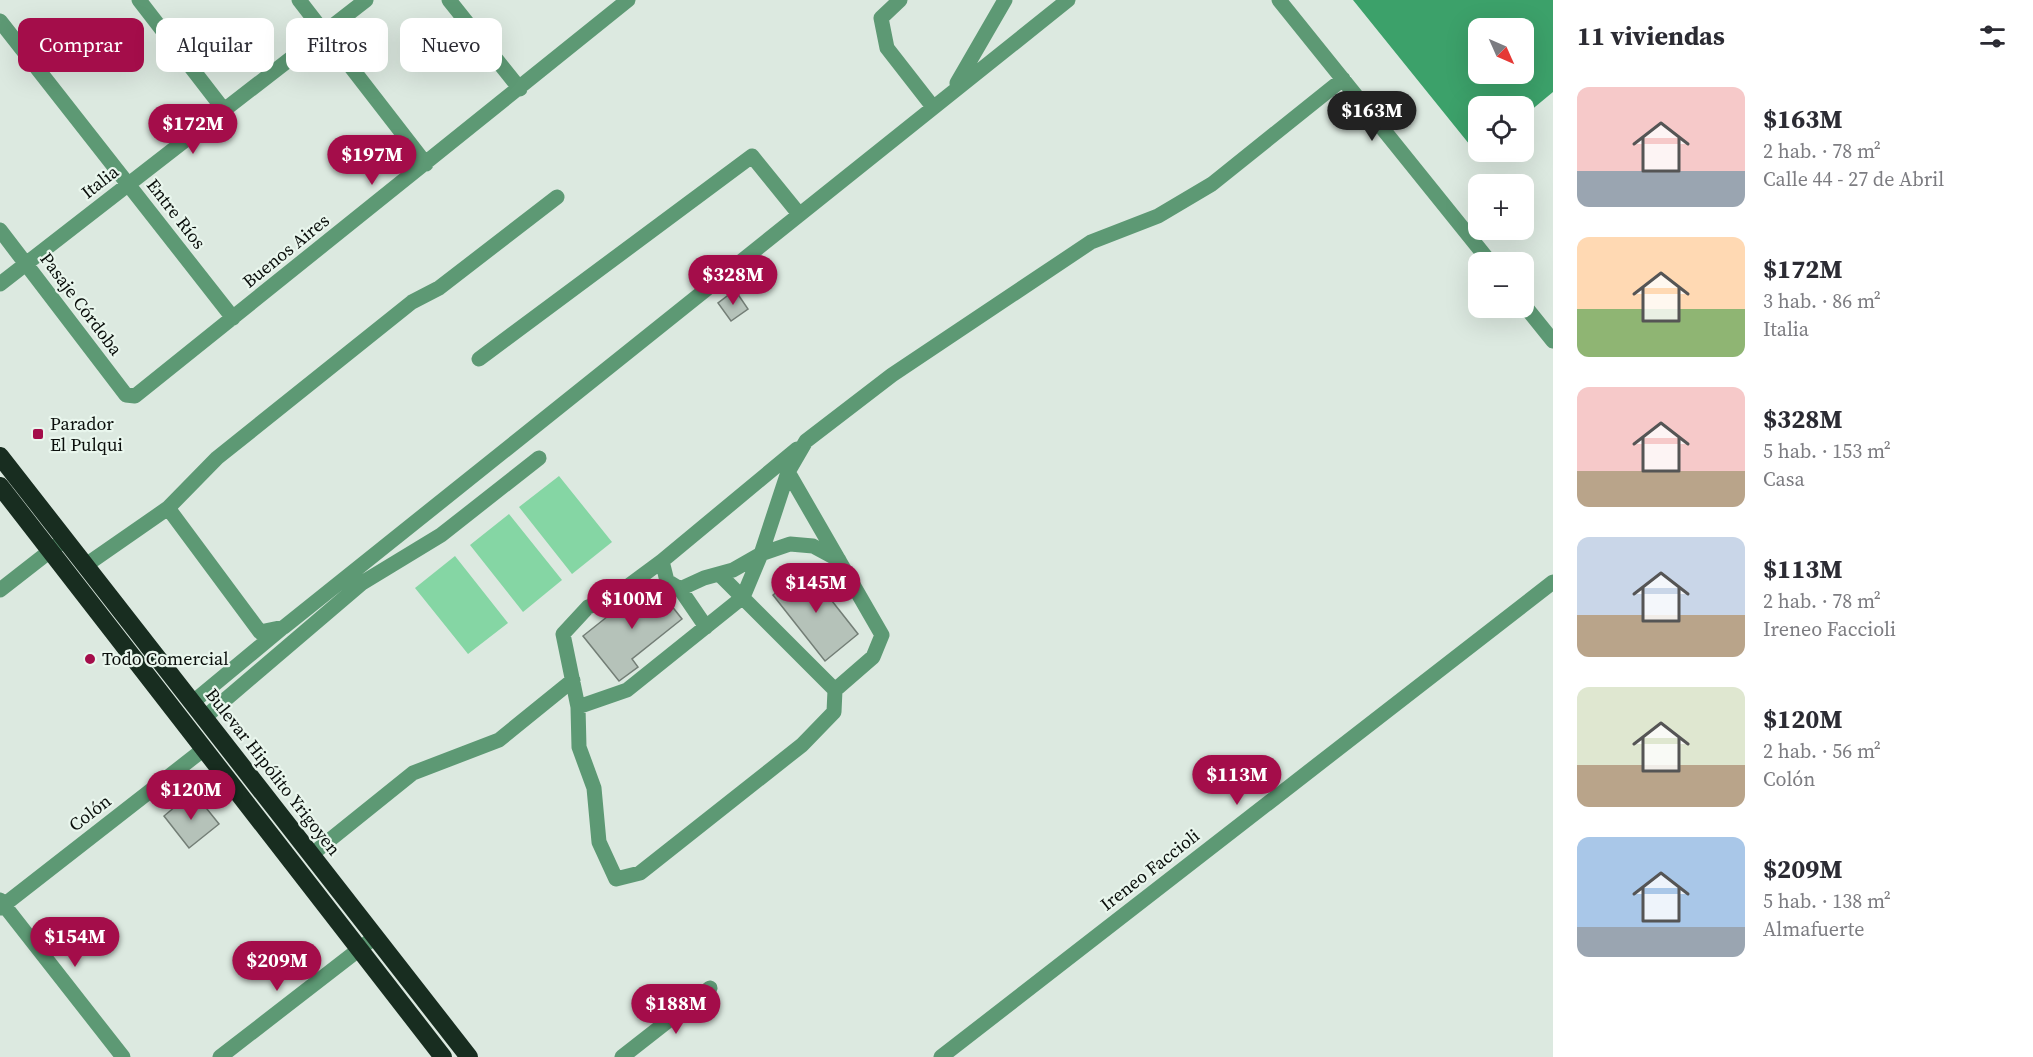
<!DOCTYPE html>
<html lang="es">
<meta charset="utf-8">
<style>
body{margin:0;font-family:"Source Serif 4",serif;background:#f7f7f7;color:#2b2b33;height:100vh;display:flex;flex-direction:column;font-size:22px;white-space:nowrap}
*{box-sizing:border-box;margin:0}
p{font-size:20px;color:#7c7c81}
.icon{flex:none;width:33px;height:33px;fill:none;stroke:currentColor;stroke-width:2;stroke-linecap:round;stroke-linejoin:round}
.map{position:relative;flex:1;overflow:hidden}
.drawer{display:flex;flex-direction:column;background:#fff;width:480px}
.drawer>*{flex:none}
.hud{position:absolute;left:18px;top:18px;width:570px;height:54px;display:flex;gap:12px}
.needle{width:39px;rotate:135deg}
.controls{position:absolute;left:1468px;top:18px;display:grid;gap:12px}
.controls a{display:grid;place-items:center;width:66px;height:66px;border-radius:12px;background:#fff;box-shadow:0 6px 24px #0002;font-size:30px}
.price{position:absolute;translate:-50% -51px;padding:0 14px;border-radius:21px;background:#a40d4a;color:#fff;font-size:20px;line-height:39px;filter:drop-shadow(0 2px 3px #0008)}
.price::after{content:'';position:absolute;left:50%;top:36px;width:18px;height:14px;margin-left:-9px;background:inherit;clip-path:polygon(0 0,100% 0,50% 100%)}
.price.active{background:#222;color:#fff}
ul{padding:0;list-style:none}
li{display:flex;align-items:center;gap:18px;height:150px;padding:0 24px}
li span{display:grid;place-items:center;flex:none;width:168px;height:120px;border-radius:12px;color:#555}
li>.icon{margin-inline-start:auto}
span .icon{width:72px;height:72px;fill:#fffc;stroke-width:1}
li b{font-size:26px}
h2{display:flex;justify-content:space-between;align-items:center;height:72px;padding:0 24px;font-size:26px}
.pill{padding:0 21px;border-radius:12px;background:#fff;box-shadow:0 6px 24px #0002;font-size:21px;line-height:54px}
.pill.active{background:#a40d4a;color:#fff}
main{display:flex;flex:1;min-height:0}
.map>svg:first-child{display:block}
.green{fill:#85d6a4}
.water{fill:#3ca16a;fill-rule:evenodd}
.building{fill:#b5c2b9;stroke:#737e76;stroke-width:1.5}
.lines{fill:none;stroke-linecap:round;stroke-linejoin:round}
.minor{stroke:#5d9974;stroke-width:15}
.highway{stroke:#182d20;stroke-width:18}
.poi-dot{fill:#a40d4a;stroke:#e9f6ed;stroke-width:2}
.labels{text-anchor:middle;stroke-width:4.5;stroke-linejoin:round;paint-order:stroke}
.street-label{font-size:18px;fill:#0a0e0b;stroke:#e9f6ed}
.poi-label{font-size:18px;fill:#0a0e0b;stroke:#e9f6ed;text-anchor:start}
</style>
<main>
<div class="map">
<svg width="1553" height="1057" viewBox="0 0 1553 1057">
<rect width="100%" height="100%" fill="#dce9e0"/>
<path class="green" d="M559 476 612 542 572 574 519 507Z
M509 514 562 580 523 612 470 545Z
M455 556 508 623 468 654 415 588Z"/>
<path class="water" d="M1353 0H1553V92L1524 116V106H1479V152H1482L1478 155ZM1479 28H1524V74H1479Z"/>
<path class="building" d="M735 290 748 309 731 321 718 303Z
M806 568 858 634 825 661 773 595Z
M652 581 682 619 632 659 638 667 619 681 583 636Z
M193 799 203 804 219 824 189 848 164 816 182 801Z"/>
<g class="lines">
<path class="minor" d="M139 0 224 110
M299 0 426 164
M449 0 520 89
M900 0 881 18 887 48 933 107
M1279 0 1490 262
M0 21 233 318
M957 83 1005 0
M557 197 439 288 412 302 217 458 168 508 260 632 284 627 1068 0
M0 230 126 395 135 396 628 0
M0 284 366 0
M1524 305 1553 341
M479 359 752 156 799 214
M797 449 662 561 667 581 680 589 704 578 733 570 761 554 790 544 813 546 839 560
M788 472 882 635 873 657 835 690 834 712 802 745 640 873 616 879 599 842 594 788 579 747 578 707 627 690 743 597 761 554 788 472 806 441 892 375 1091 242 1158 216 1212 184 1343 79
M86 565 168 508
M719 574 835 690
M680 589 706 627
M0 590 59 544
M193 702 281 629
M578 707 563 634 588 607 612 598 662 561
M205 717 362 583 441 535 539 458
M311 855 413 773 499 740 573 680
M0 900 123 1057
M0 908 204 749
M220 1057 375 937
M622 1057 710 988
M941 1057 1553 582"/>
<path class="highway" d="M0 456 469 1057
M0 486 443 1057"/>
</g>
<g class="poi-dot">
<rect x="32" y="428" width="12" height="12" rx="3"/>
<circle cx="90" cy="659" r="6"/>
</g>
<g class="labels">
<g class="street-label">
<text transform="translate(100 182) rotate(-38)" y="6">Italia</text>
<text transform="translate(176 214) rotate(52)" y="6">Entre Ríos</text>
<text transform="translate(286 251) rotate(-39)" y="6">Buenos Aires</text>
<text transform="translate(81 304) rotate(53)" y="6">Pasaje Córdoba</text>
<text transform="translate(273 772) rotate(52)" y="6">Bulevar Hipólito Yrigoyen</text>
<text transform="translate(90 813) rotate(-38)" y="6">Colón</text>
<text transform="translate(1150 870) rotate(-38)" y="6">Ireneo Faccioli</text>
</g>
<g class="poi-label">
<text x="50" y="430">Parador<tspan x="50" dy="21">El Pulqui</tspan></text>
<text x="102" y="665">Todo Comercial</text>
</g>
</g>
</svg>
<div class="controls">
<a><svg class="needle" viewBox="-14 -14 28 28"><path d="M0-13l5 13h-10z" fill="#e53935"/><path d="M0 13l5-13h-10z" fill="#7c7c81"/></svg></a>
<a><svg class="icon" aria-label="locate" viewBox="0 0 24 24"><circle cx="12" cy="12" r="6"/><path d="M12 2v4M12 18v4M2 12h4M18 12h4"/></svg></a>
<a>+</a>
<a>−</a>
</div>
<b class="price active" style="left:1372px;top:142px">$163M</b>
<b class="price" style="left:193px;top:155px">$172M</b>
<b class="price" style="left:372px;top:186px">$197M</b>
<b class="price" style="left:733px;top:306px">$328M</b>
<b class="price" style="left:816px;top:614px">$145M</b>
<b class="price" style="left:632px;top:630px">$100M</b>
<b class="price" style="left:1237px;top:806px">$113M</b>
<b class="price" style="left:191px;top:821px">$120M</b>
<b class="price" style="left:75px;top:968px">$154M</b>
<b class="price" style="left:277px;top:992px">$209M</b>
<b class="price" style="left:676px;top:1035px">$188M</b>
<div class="hud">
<a class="pill active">Comprar</a>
<a class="pill">Alquilar</a>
<a class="pill">Filtros</a>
<a class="pill">Nuevo</a>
</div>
</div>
<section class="drawer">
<h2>11 viviendas<svg class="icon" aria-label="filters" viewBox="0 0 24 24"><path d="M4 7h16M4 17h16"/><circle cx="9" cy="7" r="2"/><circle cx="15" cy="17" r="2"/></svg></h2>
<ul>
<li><span style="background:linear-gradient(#f6c9c9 70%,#9aa5b1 0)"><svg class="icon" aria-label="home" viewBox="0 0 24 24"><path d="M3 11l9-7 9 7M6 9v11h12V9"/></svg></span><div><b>$163M</b><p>2 hab. · 78 m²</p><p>Calle 44 - 27 de Abril</p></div></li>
<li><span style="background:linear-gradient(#ffd9b3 60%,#8fb573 0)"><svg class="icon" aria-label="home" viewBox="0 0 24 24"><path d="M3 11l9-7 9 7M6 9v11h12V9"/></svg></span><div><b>$172M</b><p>3 hab. · 86 m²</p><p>Italia</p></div></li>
<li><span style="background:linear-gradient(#f6c9c9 70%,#b9a48a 0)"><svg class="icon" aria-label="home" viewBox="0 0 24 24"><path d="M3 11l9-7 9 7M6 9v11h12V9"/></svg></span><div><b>$328M</b><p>5 hab. · 153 m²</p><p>Casa</p></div></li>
<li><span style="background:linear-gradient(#c9d6e8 65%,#b9a48a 0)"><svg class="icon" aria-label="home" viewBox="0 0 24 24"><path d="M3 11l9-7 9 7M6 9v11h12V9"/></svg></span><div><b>$113M</b><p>2 hab. · 78 m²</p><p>Ireneo Faccioli</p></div></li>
<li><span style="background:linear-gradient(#dfe7d0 65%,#b9a48a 0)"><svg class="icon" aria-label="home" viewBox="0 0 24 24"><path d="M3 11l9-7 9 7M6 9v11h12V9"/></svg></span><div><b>$120M</b><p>2 hab. · 56 m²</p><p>Colón</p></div></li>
<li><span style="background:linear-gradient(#a9c7e8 75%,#9aa5b1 0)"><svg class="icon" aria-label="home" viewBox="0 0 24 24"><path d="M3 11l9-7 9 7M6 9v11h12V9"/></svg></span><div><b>$209M</b><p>5 hab. · 138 m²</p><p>Almafuerte</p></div></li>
</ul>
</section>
</main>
